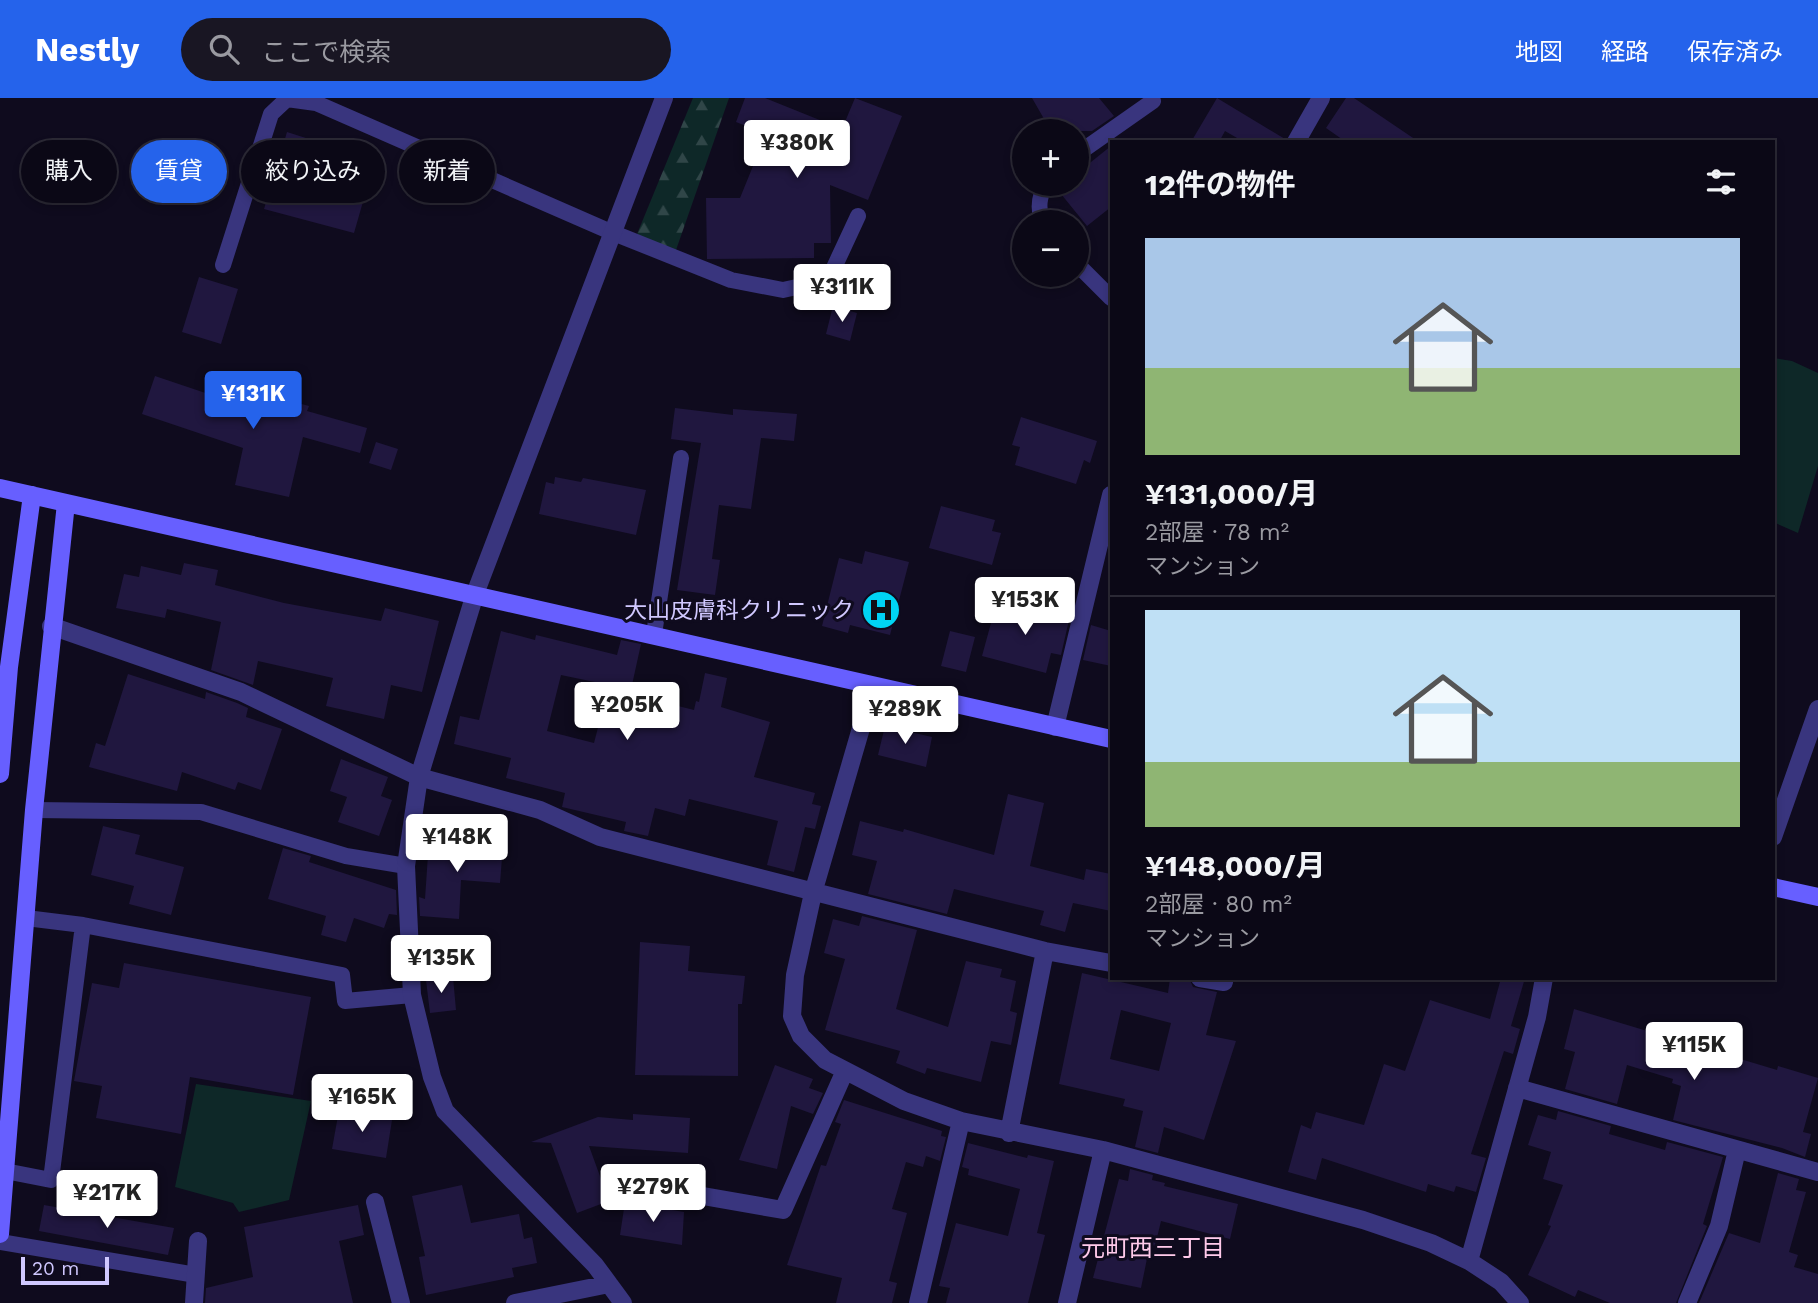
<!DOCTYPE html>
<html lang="ja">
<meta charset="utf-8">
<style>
body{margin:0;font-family:"Work Sans","Noto Sans JP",sans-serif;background:#191623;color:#f1f3f6;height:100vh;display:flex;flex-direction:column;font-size:26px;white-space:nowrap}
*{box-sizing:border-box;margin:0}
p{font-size:23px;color:#9a9aa1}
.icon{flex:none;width:38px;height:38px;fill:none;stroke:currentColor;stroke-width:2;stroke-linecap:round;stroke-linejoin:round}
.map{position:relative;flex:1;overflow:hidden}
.panel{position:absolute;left:1110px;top:42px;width:665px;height:840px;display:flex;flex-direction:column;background:#0b0816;border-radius:0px;box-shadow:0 4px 10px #0003,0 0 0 2px #2b2935}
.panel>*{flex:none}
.top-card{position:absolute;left:21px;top:42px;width:665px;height:63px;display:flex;gap:14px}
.buttons{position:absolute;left:1012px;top:21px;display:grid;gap:14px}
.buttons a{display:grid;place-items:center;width:77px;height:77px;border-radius:50%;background:#0b0816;box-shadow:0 4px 10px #0003,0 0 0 2px #2b2935;font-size:35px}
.scale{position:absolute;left:21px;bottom:18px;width:88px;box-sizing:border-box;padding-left:7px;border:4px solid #d0c8ff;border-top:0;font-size:19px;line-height:24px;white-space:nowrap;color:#d0c8ff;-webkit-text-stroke:5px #0f0b1e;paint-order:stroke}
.price{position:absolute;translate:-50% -60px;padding:0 16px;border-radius:7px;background:#fff;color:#222;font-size:23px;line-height:46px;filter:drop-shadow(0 2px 4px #0008)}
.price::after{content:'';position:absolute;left:50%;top:42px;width:21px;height:16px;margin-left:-10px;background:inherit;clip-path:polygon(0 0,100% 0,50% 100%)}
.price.active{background:#2563eb;color:#fff}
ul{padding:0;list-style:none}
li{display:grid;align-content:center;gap:14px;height:371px;padding:0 35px}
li+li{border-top:2px solid #2b2935}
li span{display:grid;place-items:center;height:217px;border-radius:0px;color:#555}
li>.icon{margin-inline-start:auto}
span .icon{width:126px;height:126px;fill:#fffc;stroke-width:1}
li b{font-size:30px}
h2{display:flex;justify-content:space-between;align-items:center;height:84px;padding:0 35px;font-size:30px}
.chip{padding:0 24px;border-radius:32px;background:#0b0816;box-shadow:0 4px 10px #0003,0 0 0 2px #2b2935;font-size:24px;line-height:63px}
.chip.active{background:#2563eb;color:#fff}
header{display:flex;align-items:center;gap:42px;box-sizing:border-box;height:98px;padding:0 35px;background:#2563eb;color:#fff}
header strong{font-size:33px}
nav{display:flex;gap:38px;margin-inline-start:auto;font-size:24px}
.search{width:490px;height:63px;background:#191623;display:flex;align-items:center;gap:18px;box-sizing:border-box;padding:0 24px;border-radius:38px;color:#9a9aa1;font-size:26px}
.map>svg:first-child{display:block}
.green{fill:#0e2828}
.forest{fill:url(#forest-firs)}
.building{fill:#20173f;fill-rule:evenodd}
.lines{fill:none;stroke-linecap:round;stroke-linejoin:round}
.lane{stroke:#39357e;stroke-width:16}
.street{stroke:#39357e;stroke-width:18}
.secondary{stroke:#675fff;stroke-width:18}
.labels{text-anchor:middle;stroke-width:6;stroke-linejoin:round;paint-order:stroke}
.poi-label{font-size:23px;fill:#d0c8ff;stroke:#0f0b1e;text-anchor:end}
.neighbourhood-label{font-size:24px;fill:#ffcaea;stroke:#0f0b1e}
</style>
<header>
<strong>Nestly</strong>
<div class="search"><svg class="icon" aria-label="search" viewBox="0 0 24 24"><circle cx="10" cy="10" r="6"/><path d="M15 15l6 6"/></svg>ここで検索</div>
<nav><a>地図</a><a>経路</a><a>保存済み</a></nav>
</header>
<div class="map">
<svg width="1818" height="1205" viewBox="0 0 1818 1205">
<defs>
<pattern id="forest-firs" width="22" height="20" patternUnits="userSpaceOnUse" patternTransform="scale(1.75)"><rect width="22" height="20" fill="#0e2828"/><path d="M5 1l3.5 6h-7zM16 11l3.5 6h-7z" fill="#304648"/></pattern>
</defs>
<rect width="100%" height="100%" fill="#0f0b1e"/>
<path class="green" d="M1773 260 1792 263 1818 275V368L1798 435 1773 424Z
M196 986 311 1003 289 1102 239 1114 233 1105 175 1089Z"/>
<path class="forest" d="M693 0H729L676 152 635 141Z"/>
<path class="building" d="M745 0H765L842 31 855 0 902 18 868 102 830 87 831 145H814V160L707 161 706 100H740L766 36 736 24Z
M1032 0H1099L1114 18 1092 33H1051Z
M1217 0 1285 41V44H1244L1225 33 1219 44H1191Z
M1346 0H1354L1419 44H1346L1326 30Z
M287 34 375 62 354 135 264 111Z
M1111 48V109L1087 128 1057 91 1064 86H1076V76Z
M434 69 470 84 461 107 425 93Z
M199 179 238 191 221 246 182 234Z
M833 208 857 215 850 243 826 236Z
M155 278 250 310 251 306 268 311 271 298 309 308 307 313 367 330 360 355 303 339 289 399 235 387 243 350 142 316Z
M675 310 733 317V311L797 316 794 343 761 340 751 411 719 407 712 461 720 462 715 497 677 492 701 345 671 341Z
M1021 319 1097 343 1090 365 1084 362 1076 386 1015 367 1020 349 1012 347Z
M376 344 398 351 391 372 369 365Z
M555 379 581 384 583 380 646 392 636 437 539 416 546 384 554 386Z
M941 408 995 422 992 433 1001 435 992 467 929 450Z
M865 453 909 464 890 537 850 527 848 535 822 528 839 460 862 466Z
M184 465 218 472 215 487 284 505 381 523 385 510 439 523 422 594 391 587 384 621 326 608 333 580 258 563 253 587 211 572 221 524 167 511 165 520 116 510 124 476 139 479 141 468 181 477Z
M997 503 1069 522 1061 557 1051 555 1046 575 982 558Z
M1091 527 1111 533V568L1083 562Z
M501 533 535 542 536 537 617 557 621 542 641 546 630 596 694 612 696 603 699 604 705 575 727 580 721 609 770 624 754 679 815 695 812 706 821 708 815 731 805 729 794 774 767 767 778 723 689 701 685 718 655 710 648 738 624 733 626 724 562 709 565 695 506 680 511 660 454 646 460 618 479 622ZM561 577 609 587 594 645 547 633Z
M950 533 975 539 966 574 941 568Z
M128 576 205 601 206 594 237 605 248 610 246 619 282 631 261 692 238 684 235 692 182 674 177 693 89 669 96 645 105 648Z
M885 628 932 639 926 669 878 657Z
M341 661 388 679 381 698 392 702 379 738 338 724 347 699 330 693Z
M1008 696 1044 705 1030 768 1084 782 1086 771 1111 776V813L1073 805 1065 834 1040 827 1044 813 954 791 947 816 868 796 877 763 852 757 860 723 903 734 904 731 994 757Z
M103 728 140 737 135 756 184 769 171 817 129 806 134 788 91 777Z
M429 742 503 747 500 785 461 782 459 821 420 818 419 799 425 801Z
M283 750 311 758 309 764 396 792 397 817 389 816 384 830 354 820 346 844 321 837 326 818 268 801Z
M862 818 917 832 896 911 948 929 966 863 1002 871 1000 879 1016 883 1010 913 1017 915 1011 947 991 943 981 984 927 970 925 976 896 965 900 953 825 932 845 861 824 855 833 821 859 828Z
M640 844 690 848 688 873 745 878 742 906H738V978L635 977Z
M124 865 311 899 293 997 190 979 181 1036 96 1020 102 988 74 983 92 885 119 890Z
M1082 875 1168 895 1170 880H1189L1193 889 1217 894 1206 937 1236 943 1204 1042 1164 1029 1158 1055 1135 1049 1143 1013 1123 1008 1125 1001 1059 986ZM1121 912 1171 925 1159 973 1110 961Z
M453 879 456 912 430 915 426 882Z
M1501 880H1525L1511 928 1520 931 1513 956 1504 953 1471 1056 1486 1060 1476 1094 1456 1088 1454 1094 1428 1086 1426 1094 1322 1060 1316 1082 1288 1074 1301 1027 1311 1031 1316 1014 1364 1027 1384 966 1405 973 1430 902 1490 921Z
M1574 911 1777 972 1778 968 1818 980 1803 1034 1811 1036 1805 1059 1782 1050 1673 1022 1681 988 1672 985 1673 981 1627 967 1617 1006 1565 991 1575 954 1564 951Z
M775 967 813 981 809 990 823 995 813 1016 791 1008 777 1071 739 1062Z
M844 1002 942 1033 941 1038 946 1039 940 1063 926 1058 923 1069 906 1064 892 1111 907 1115 889 1183 897 1185 892 1205H836L842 1180 787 1167 821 1067 826 1068 841 1026 835 1024Z
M339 1012 392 1022 386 1060 332 1051Z
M1558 1013 1611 1028 1609 1036 1665 1052 1667 1044 1723 1059 1703 1126 1707 1128 1676 1205H1610L1578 1192 1575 1199 1528 1177 1551 1128 1548 1127 1563 1087 1543 1081 1551 1054 1528 1047 1538 1017 1556 1022Z
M633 1016 690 1020 688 1055 589 1048 609 1103 577 1115 551 1045 531 1044 598 1019 633 1022Z
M968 1045 1027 1060 1028 1057 1054 1063 1037 1135 1045 1137 1028 1205H946L950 1190 939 1188 956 1125 1008 1138 1020 1091 968 1077 969 1071 962 1069Z
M1130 1071 1153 1077 1152 1082 1165 1085 1164 1088 1238 1106 1230 1141 1161 1123 1155 1148 1150 1146 1141 1190 1093 1180 1119 1081 1128 1083Z
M1778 1075 1799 1081 1796 1092 1806 1094 1789 1154 1798 1157 1794 1169 1818 1176V1205H1699L1729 1135 1760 1145Z
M462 1087 471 1125 519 1116 524 1141 532 1139 537 1165 512 1170 514 1179 426 1197 419 1159 425 1158 412 1098Z
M625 1104 684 1114 682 1147 620 1137Z
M44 1107 174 1130 168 1157 39 1133Z
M358 1107 364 1137 339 1143 353 1205H205L206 1190 253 1179 244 1129Z"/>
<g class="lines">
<path class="lane" d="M1076 57 1153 3
M1042 124C1038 110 1038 98 1047 86
M1076 165 1111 200
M223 167 271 16 287 1 316 5 611 134 731 182 783 192 815 185 832 174 858 118
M654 536 681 360
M34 712 201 714 346 758 406 768
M83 827 342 877 345 903 412 897
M5 1073 51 1082 83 827 26 820
M0 1144 196 1177"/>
<path class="street" d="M1296 44 1321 0
M51 528 241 594 419 679 540 712 600 739 1045 853 1111 865
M873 589 813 795 795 877 792 918 801 938 825 962 904 1003 961 1023 1103 1052 1363 1122 1431 1145 1469 1163 1501 1184 1520 1205
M1055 629 1111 397
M1773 739 1818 611
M1200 880 1224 884
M1517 990 1818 1074
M1009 1035 1045 853
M657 1090 783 1112 844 975
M375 1104 401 1205
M1469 1163 1537 919 1544 880
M194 1205 198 1143
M515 1205 609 1186
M623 1205 595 1167 445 1013 432 979 412 897 406 768 419 679 475 496 664 0
M918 1205 961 1023
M1067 1205 1103 1052
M1687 1205 1719 1128 1737 1052"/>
<path class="secondary" d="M0 390 1111 641
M0 676 9 569 32 397
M1773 789 1818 799
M0 1136 34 712 66 405"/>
</g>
<defs>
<symbol id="hospital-disc" viewBox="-11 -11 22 22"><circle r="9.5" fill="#00d4f3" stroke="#0f0b1e"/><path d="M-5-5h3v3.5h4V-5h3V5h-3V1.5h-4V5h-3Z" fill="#111"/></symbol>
</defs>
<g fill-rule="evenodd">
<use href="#hospital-disc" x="859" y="490" width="44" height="44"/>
</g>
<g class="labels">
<g class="poi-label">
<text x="854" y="520">大山皮膚科クリニック</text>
</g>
<g class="neighbourhood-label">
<text x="1153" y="1158">元町西三丁目</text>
</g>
</g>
</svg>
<div class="buttons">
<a>+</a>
<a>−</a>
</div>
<div class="scale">20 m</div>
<b class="price" style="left:797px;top:82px">¥380K</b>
<b class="price" style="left:842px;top:226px">¥311K</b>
<b class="price active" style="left:253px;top:333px">¥131K</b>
<b class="price" style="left:1025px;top:539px">¥153K</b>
<b class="price" style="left:627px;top:644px">¥205K</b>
<b class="price" style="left:905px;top:648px">¥289K</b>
<b class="price" style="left:457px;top:776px">¥148K</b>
<b class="price" style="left:441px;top:897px">¥135K</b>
<b class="price" style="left:1694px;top:984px">¥115K</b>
<b class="price" style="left:362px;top:1036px">¥165K</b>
<b class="price" style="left:653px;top:1126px">¥279K</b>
<b class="price" style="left:107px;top:1132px">¥217K</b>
<div class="top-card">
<a class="chip">購入</a>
<a class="chip active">賃貸</a>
<a class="chip">絞り込み</a>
<a class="chip">新着</a>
</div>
<section class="panel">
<h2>12件の物件<svg class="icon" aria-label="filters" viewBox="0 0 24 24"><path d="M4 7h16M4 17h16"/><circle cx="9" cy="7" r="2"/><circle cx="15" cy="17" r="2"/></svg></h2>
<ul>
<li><span style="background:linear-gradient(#a9c7e8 60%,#8fb573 0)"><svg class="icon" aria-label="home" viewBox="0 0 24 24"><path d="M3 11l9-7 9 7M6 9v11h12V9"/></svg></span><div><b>¥131,000/月</b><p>2部屋 · 78 m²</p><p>マンション</p></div></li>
<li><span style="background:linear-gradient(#bfe0f5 70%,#8fb573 0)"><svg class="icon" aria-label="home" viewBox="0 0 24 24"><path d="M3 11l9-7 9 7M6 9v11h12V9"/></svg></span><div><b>¥148,000/月</b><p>2部屋 · 80 m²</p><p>マンション</p></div></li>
</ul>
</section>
</div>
